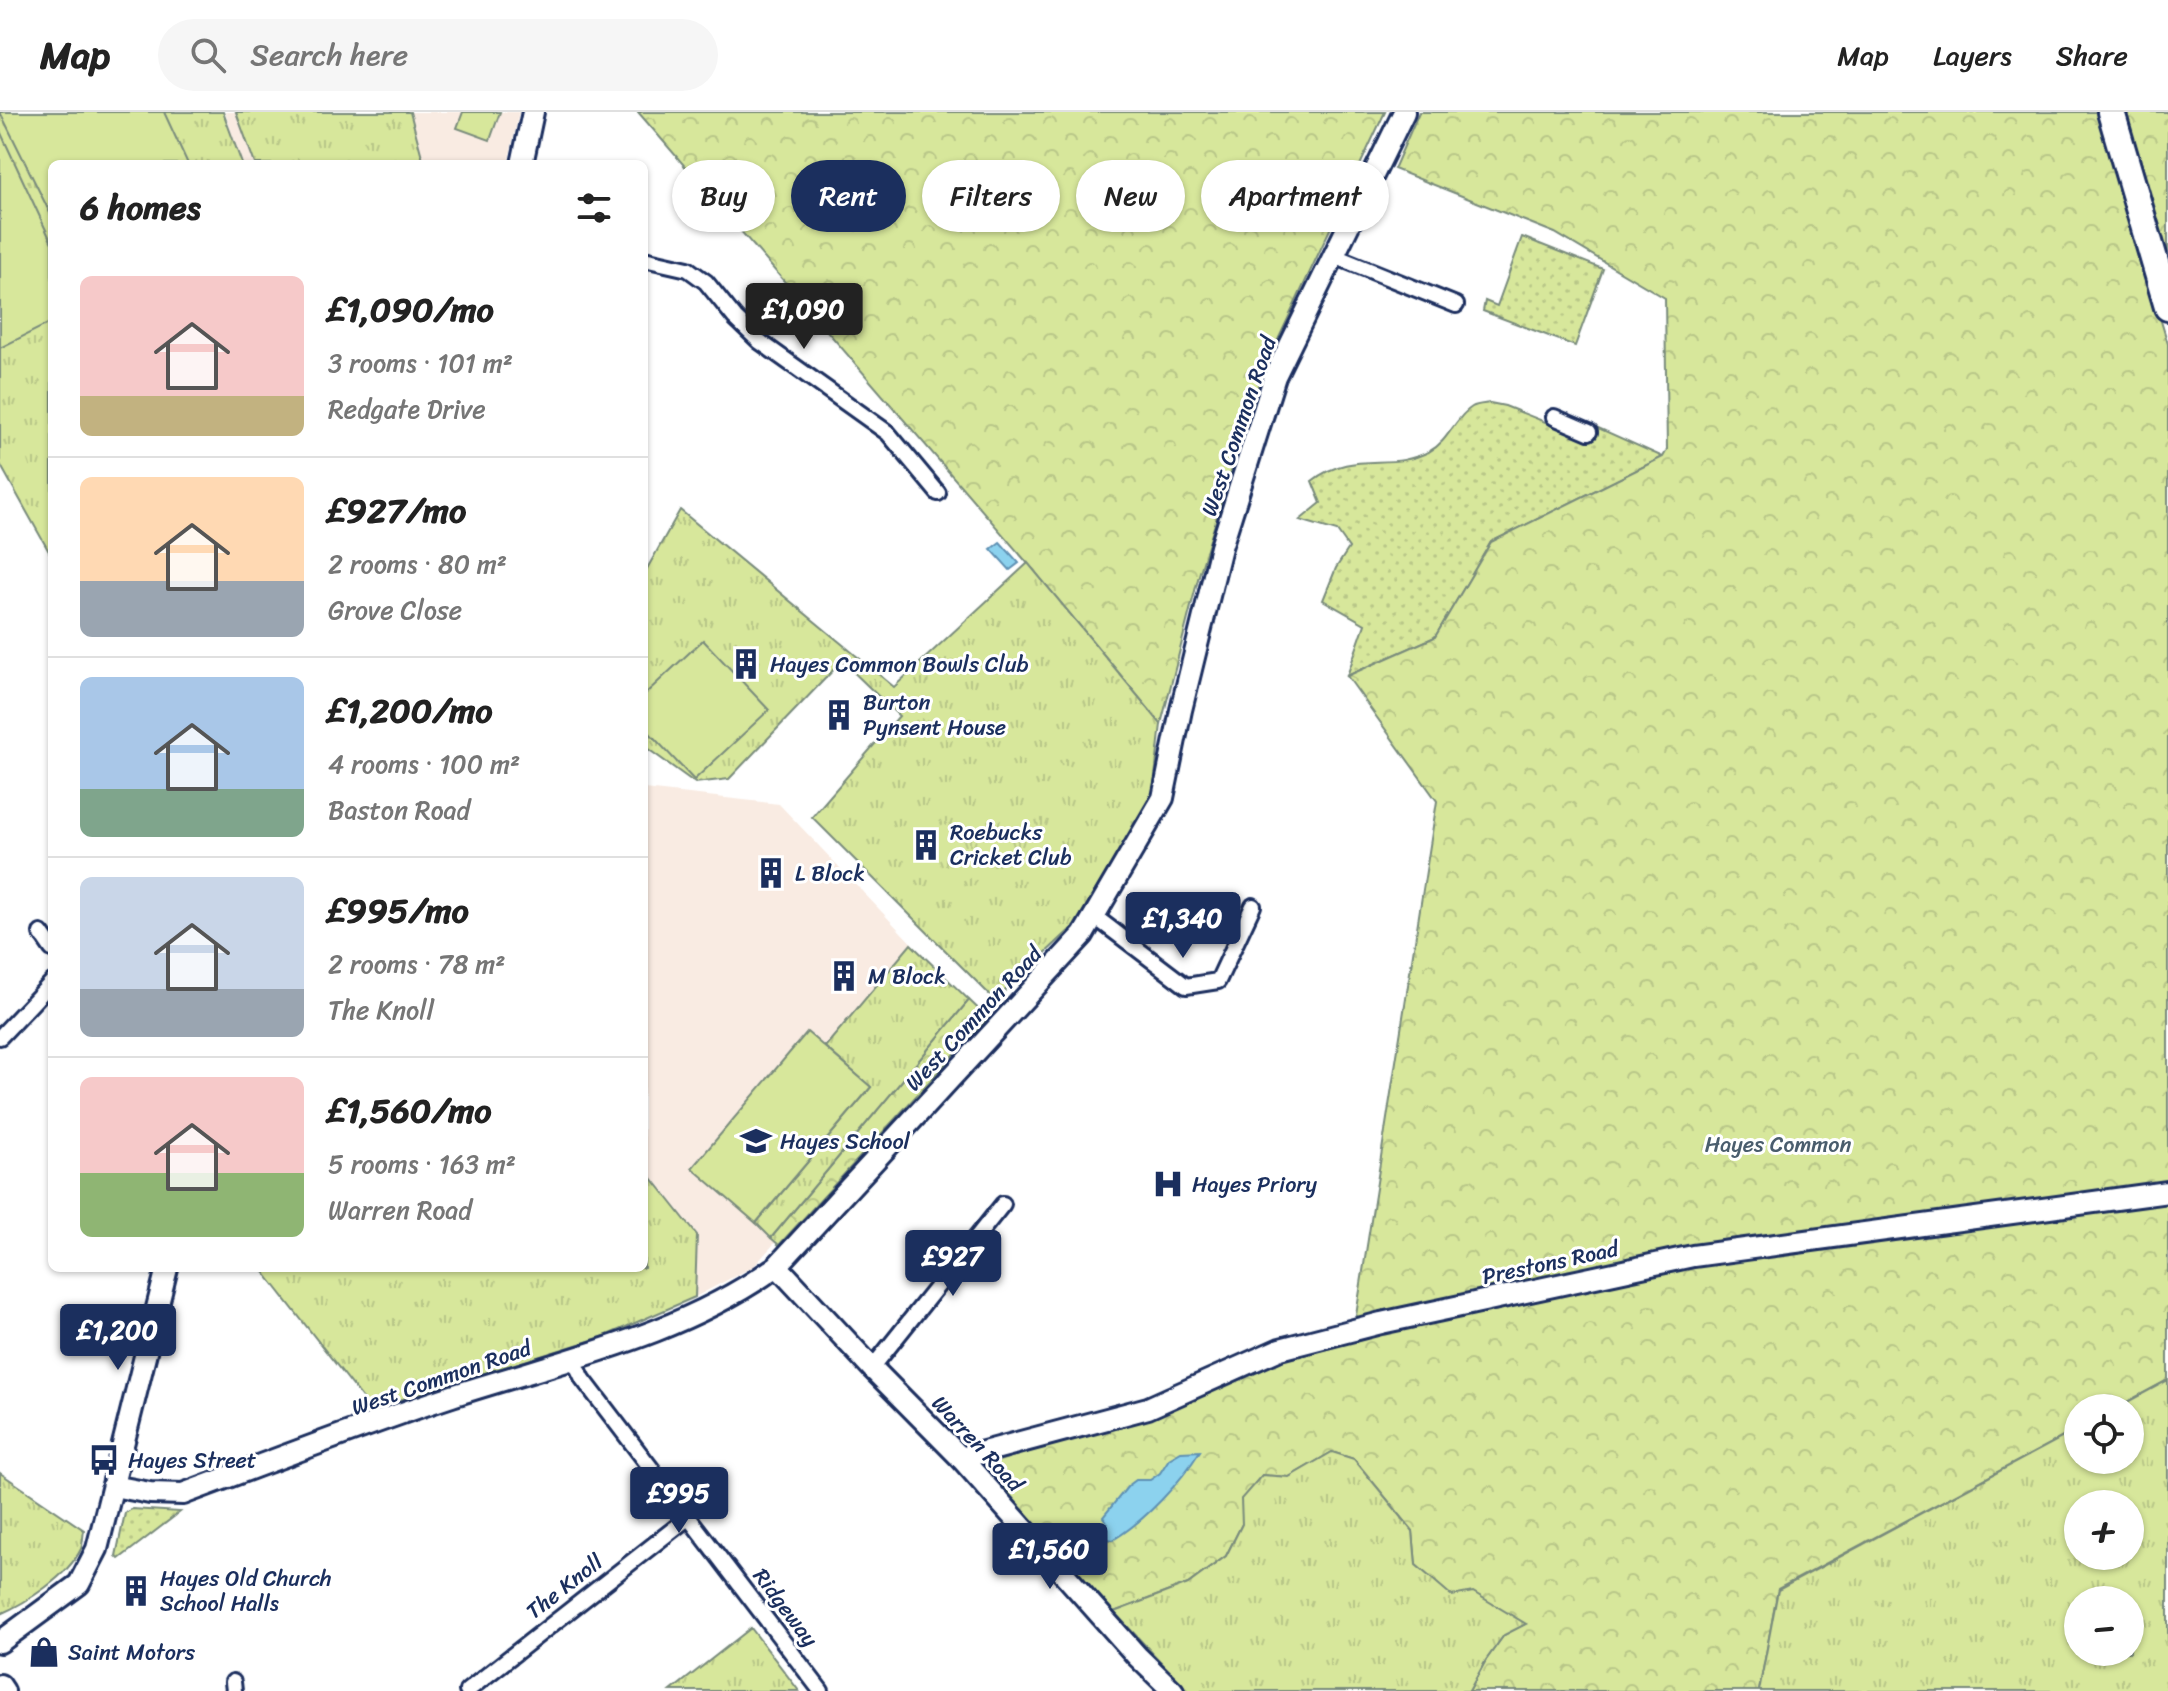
<!DOCTYPE html>
<meta charset="utf-8">
<style>
body{margin:0;font-family:Sriracha,sans-serif;background:#f6f6f6;color:#222;height:100vh;display:flex;flex-direction:column;font-size:30px;white-space:nowrap}
*{box-sizing:border-box;margin:0}
p{font-size:26px;color:#767676}
.icon{flex:none;width:44px;height:44px;fill:none;stroke:currentColor;stroke-width:2;stroke-linecap:round;stroke-linejoin:round}
.map{position:relative;flex:1;overflow:hidden}
.details{position:absolute;left:48px;top:48px;width:600px;height:1112px;display:flex;flex-direction:column;background:#fff;border-radius:12px;box-shadow:0 2px 6px #0004}
.details>*{flex:none}
.guide{position:absolute;left:672px;top:48px;width:760px;height:72px;display:flex;gap:16px}
.tools{position:absolute;left:2064px;top:1282px;display:grid;gap:16px}
.tools a{display:grid;place-items:center;width:80px;height:80px;border-radius:50%;background:#fff;box-shadow:0 2px 6px #0004;font-size:40px}
.price{position:absolute;translate:-50% -68px;padding:0 18px;border-radius:8px;background:#1b2f5e;color:#fff;font-size:26px;line-height:52px;filter:drop-shadow(0 2px 4px #0008)}
.price::after{content:'';position:absolute;left:50%;top:48px;width:24px;height:18px;margin-left:-12px;background:inherit;clip-path:polygon(0 0,100% 0,50% 100%)}
.price.current{background:#222;color:#fff}
ul{padding:0;list-style:none}
li{display:flex;align-items:center;gap:24px;height:200px;padding:0 32px}
li+li{border-top:2px solid #e0e0e0}
li span{display:grid;place-items:center;flex:none;width:224px;height:160px;border-radius:12px;color:#555}
li>.icon{margin-inline-start:auto}
span .icon{width:96px;height:96px;fill:#fffc;stroke-width:1}
li b{font-size:34px}
h2{display:flex;justify-content:space-between;align-items:center;height:96px;padding:0 32px;font-size:34px}
.pill{padding:0 28px;border-radius:36px;background:#fff;box-shadow:0 2px 6px #0004;font-size:28px;line-height:72px}
.pill.current{background:#1b2f5e;color:#fff}
header{display:flex;align-items:center;gap:48px;box-sizing:border-box;height:112px;padding:0 40px;background:#fff;border-bottom:2px solid #e0e0e0}
header strong{font-size:38px}
nav{display:flex;gap:44px;margin-inline-start:auto;font-size:28px}
.search{width:560px;height:72px;background:#f6f6f6;display:flex;align-items:center;gap:20px;box-sizing:border-box;padding:0 28px;border-radius:44px;color:#767676;font-size:30px}
.map>svg:first-child{display:block}
.built{fill:#f9ebe2}
.grass{fill:url(#grass-dots);stroke:#798b7c;stroke-width:2}
.forest{fill:url(#forest-crowns);stroke:#798b7c;stroke-width:2}
.park{fill:url(#park-tufts);stroke:#798b7c;stroke-width:2;fill-rule:evenodd}
.pitch{fill:#d7e79b;stroke:#798b7c;stroke-width:2}
.water{fill:#8cd2ee;stroke:#5f91b4;stroke-width:2}
.lines{fill:none;stroke-linecap:round;stroke-linejoin:round}
.street-casing{stroke:#1b2f5e;stroke-width:20}
.secondary-casing{stroke:#1b2f5e;stroke-width:26}
.highway-casing{stroke:#1b2f5e;stroke-width:32}
.street{stroke:#fff;stroke-width:14}
.secondary{stroke:#fff;stroke-width:20}
.highway{stroke:#fff;stroke-width:26}
.labels{text-anchor:middle;stroke-width:6;stroke-linejoin:round;paint-order:stroke}
.street-label{font-size:22px;fill:#1b2f5e;stroke:#fff}
.poi-label{font-size:22px;fill:#1b2f5e;stroke:#fff;text-anchor:start}
.park-label{font-size:22px;fill:#4a5d6d;stroke:#fff}
</style>
<header>
<strong>Map</strong>
<div class="search"><svg class="icon" aria-label="search" viewBox="0 0 24 24"><circle cx="10" cy="10" r="6"/><path d="M15 15l6 6"/></svg>Search here</div>
<nav><a>Map</a><a>Layers</a><a>Share</a></nav>
</header>
<div class="map">
<svg width="2168" height="1579" viewBox="0 0 2168 1579">
<defs>
<pattern id="grass-dots" width="8" height="8" patternUnits="userSpaceOnUse" patternTransform="scale(2)"><rect width="8" height="8" fill="#d7e79b"/><path d="M2 2h.1M6 6h.1" fill="none" stroke="#b8c688" stroke-width="1.8" stroke-linecap="round"/></pattern>
<pattern id="forest-crowns" width="20" height="18" patternUnits="userSpaceOnUse" patternTransform="scale(2)"><rect width="20" height="18" fill="#d7e79b"/><path d="M2 6a3 3 0 1 1 6 0M12 15a3 3 0 1 1 6 0" fill="none" stroke="#b8c688"/></pattern>
<pattern id="park-tufts" width="24" height="20" patternUnits="userSpaceOnUse" patternTransform="scale(2)"><rect width="24" height="20" fill="#d7e79b"/><path d="M3 7l-1-3M5 7V3M7 7l1-3M15 17l-1-3M17 17v-4M19 17l1-3" fill="none" stroke="#b8c688"/></pattern>
</defs>
<rect width="100%" height="100%" fill="#fff"/>
<filter id="ink" filterUnits="userSpaceOnUse"><feTurbulence type="fractalNoise" baseFrequency=".0125" numOctaves="2"/><feDisplacementMap in="SourceGraphic" scale="16" xChannelSelector="R" yChannelSelector="G"/><feConvolveMatrix kernelMatrix="1 2 1 2 8 2 1 2 1" color-interpolation-filters="sRGB"/></filter>
<g filter="url(#ink)">
<path class="built" d="M225 0H519L508 52 486 50 485 52H241Z
M644 677 779 692 981 904 754 1154 695 1185 605 1224 371 1297 261 1156H644Z"/>
<path class="grass" d="M1522 125 1603 157 1575 234 1483 199 1485 189 1497 194Z
M1490 291 1505 294 1588 327 1594 314 1663 345 1491 430 1435 525 1347 564 1365 512 1323 488 1336 456 1349 436 1337 419 1300 408 1321 391 1312 369C1354 336 1390 361 1430 339 1448 330 1455 305 1472 295 1477 292 1485 292 1490 291Z
M132 1397 180 1400 119 1447 116 1444 125 1401Z"/>
<path class="forest" d="M638 0H1385L1261 264 1199 463 1161 612 1030 454Z
M1419 0H2097L2168 232V1268L2116 1296H2078V1317L1778 1477 1759 1579H1469L1486 1548 1504 1523 1525 1512 1452 1485 1416 1453 1413 1419 1354 1347 1332 1340 1289 1365 1262 1363 1242 1387V1412L1226 1444 1188 1472 1114 1500 979 1355 1127 1309 1279 1245 1352 1229 1437 689 1347 564 1435 525 1491 430 1663 345 1667 338 1665 186 1555 121 1394 57Z
M2125 0H2168V157Z
M969 888 988 906 779 1133 771 1126Z"/>
<path class="park" d="M0 0H223L242 52H52V445L0 352Z
M236 0H410L424 52H255Z
M680 398 894 575 1028 451 1161 612 1153 682 1074 814 995 888 812 705 899 604 842 549 729 667 695 671 644 634V462Z
M911 832 969 888 771 1126 756 1111 871 975 825 935Z
M644 1056 697 1123 695 1185 605 1224 371 1297 261 1156H644Z
M2168 1268V1579H1759L1778 1478 2078 1317V1348H2130V1296H2116ZM2130 1392V1444H2078V1392ZM2130 1488V1540H2078V1488Z
M1332 1340 1354 1347 1413 1419 1416 1453 1452 1484 1473 1480 1526 1512 1504 1523 1486 1548 1469 1579H1188L1114 1500 1188 1472 1226 1444 1242 1412 1241 1387 1262 1363 1289 1365Z
M0 1361 84 1418C83 1423 83 1432 81 1437 68 1464 26 1491 0 1502Z
M751 1516 799 1579H671Z"/>
<path class="pitch" d="M0 0H164L188 52H52V105Z
M463 0H500L490 28 457 16Z
M0 19 52 131V210L0 236Z
M703 528 769 598 694 668 644 615V583Z
M807 920 871 975 756 1111 692 1056Z"/>
<path class="water" d="M1000 430 1019 451 1010 458 991 437Z
M1200 1339C1180 1371 1146 1408 1113 1428L1102 1426 1108 1412 1103 1405 1128 1374 1136 1368H1150L1160 1361 1169 1347 1181 1340Z"/>
<g class="lines">
<defs>
<path id="street" d="M1332 143 1456 193
M644 147 688 157 706 170 735 206 759 229 888 321 938 381
M1554 305 1589 320
M1094 804 1186 874 1218 869 1253 794
M41 821 52 837
M0 925 52 870
M573 1246 583 1267 821 1579
M872 1256 1003 1092
M233 1570 234 1579
M467 1579 689 1405"/>
<path id="secondary" d="M522 52 533 0
M777 1154 872 1256 961 1346 1137 1544 1173 1579
M961 1346 1148 1296 1280 1237 1381 1211 1693 1144 2168 1080
M113 1374 150 1381 183 1382C272 1349 361 1314 452 1284 563 1248 681 1224 777 1154L1083 823 1163 686 1181 598 1221 435 1275 264 1404 0
M0 1530 79 1472 97 1437 167 1156
M0 1573 4 1579"/>
<path id="highway" d="M2111 0 2168 195"/>
</defs>
<use href="#street" class="street-casing"/>
<use href="#secondary" class="secondary-casing"/>
<use href="#highway" class="highway-casing"/>
<use href="#street" class="street"/>
<use href="#secondary" class="secondary"/>
<use href="#highway" class="highway"/>
</g>
</g>
<defs>
<symbol id="building-bare" viewBox="-9 -9 18 18"><path d="M-4-6H4V6H1V3H-1V6H-4ZM-2.5-4.3h1.7v1.8h-1.7ZM.8-4.3h1.7v1.8H.8ZM-2.5-1h1.7V.8h-1.7ZM.8-1h1.7V.8H.8Z" fill="#1b2f5e" stroke="#fff" stroke-width="2.5" paint-order="stroke"/></symbol>
<symbol id="school-bare" viewBox="-9 -9 18 18"><path d="M0-5L7-2L0 1L-7-2ZM-4 1L0 2.5L4 1V4Q0 6-4 4Z" fill="#1b2f5e" stroke="#fff" stroke-width="2.5" paint-order="stroke"/></symbol>
<symbol id="hospital-bare" viewBox="-9 -9 18 18"><path d="M-5-5h3v3.5h4V-5h3V5h-3V1.5h-4V5h-3Z" fill="#1b2f5e" stroke="#fff" stroke-width="2.5" paint-order="stroke"/></symbol>
<symbol id="bus-bare" viewBox="-9 -9 18 18"><path d="M-5-6H5V4H4V6H2V4H-2V6H-4V4H-5ZM-3.5-4V0h7V-4ZM-3.5 1.2v1.5H-2V1.2ZM2 1.2v1.5H3.5V1.2Z" fill="#1b2f5e" stroke="#fff" stroke-width="2.5" paint-order="stroke"/></symbol>
<symbol id="shop-bare" viewBox="-9 -9 18 18"><path d="M-5-2.5h2.3a2.7 3.5 0 0 1 5.4 0H5L5.5 6h-11ZM-1.5-2.5h3a1.5 2.3 0 0 0-3 0Z" fill="#1b2f5e" stroke="#fff" stroke-width="2.5" paint-order="stroke"/></symbol>
</defs>
<g fill-rule="evenodd">
<use href="#building-bare" x="724" y="530" width="44" height="44"/>
<use href="#building-bare" x="817" y="581" width="44" height="44"/>
<use href="#building-bare" x="904" y="711" width="44" height="44"/>
<use href="#building-bare" x="749" y="739" width="44" height="44"/>
<use href="#building-bare" x="822" y="842" width="44" height="44"/>
<use href="#school-bare" x="734" y="1007" width="44" height="44"/>
<use href="#hospital-bare" x="1146" y="1050" width="44" height="44"/>
<use href="#bus-bare" x="82" y="1326" width="44" height="44"/>
<use href="#building-bare" x="114" y="1457" width="44" height="44"/>
<use href="#shop-bare" x="22" y="1518" width="44" height="44"/>
</g>
<g class="labels">
<g class="street-label">
<text transform="translate(1238 314) rotate(-71)" y="8">West Common Road</text>
<text transform="translate(973 906) rotate(-47)" y="8">West Common Road</text>
<text transform="translate(1550 1150) rotate(-12)" y="8">Prestons Road</text>
<text transform="translate(441 1265) rotate(-19)" y="8">West Common Road</text>
<text transform="translate(978 1331) rotate(47)" y="8">Warren Road</text>
<text transform="translate(564 1474) rotate(-38)" y="8">The Knoll</text>
<text transform="translate(786 1495) rotate(53)" y="8">Ridgeway</text>
</g>
<g class="poi-label">
<text x="770" y="560">Hayes Common Bowls Club</text>
<text x="863" y="598">Burton<tspan x="863" dy="25">Pynsent House</tspan></text>
<text x="950" y="728">Roebucks<tspan x="950" dy="25">Cricket Club</tspan></text>
<text x="795" y="769">L Block</text>
<text x="868" y="872">M Block</text>
<text x="780" y="1037">Hayes School</text>
<text x="1192" y="1080">Hayes Priory</text>
<text x="128" y="1356">Hayes Street</text>
<text x="160" y="1474">Hayes Old Church<tspan x="160" dy="25">School Halls</tspan></text>
<text x="68" y="1548">Saint Motors</text>
</g>
<g class="park-label">
<text x="1778" y="1040">Hayes Common</text>
</g>
</g>
</svg>
<div class="tools">
<a><svg class="icon" aria-label="locate" viewBox="0 0 24 24"><circle cx="12" cy="12" r="6"/><path d="M12 2v4M12 18v4M2 12h4M18 12h4"/></svg></a>
<a>+</a>
<a>−</a>
</div>
<b class="price current" style="left:804px;top:239px">£1,090</b>
<b class="price" style="left:1183px;top:848px">£1,340</b>
<b class="price" style="left:953px;top:1186px">£927</b>
<b class="price" style="left:118px;top:1260px">£1,200</b>
<b class="price" style="left:679px;top:1423px">£995</b>
<b class="price" style="left:1050px;top:1479px">£1,560</b>
<div class="guide">
<a class="pill">Buy</a>
<a class="pill current">Rent</a>
<a class="pill">Filters</a>
<a class="pill">New</a>
<a class="pill">Apartment</a>
</div>
<section class="details">
<h2>6 homes<svg class="icon" aria-label="filters" viewBox="0 0 24 24"><path d="M4 7h16M4 17h16"/><circle cx="9" cy="7" r="2"/><circle cx="15" cy="17" r="2"/></svg></h2>
<ul>
<li><span style="background:linear-gradient(#f6c9c9 75%,#c2b280 0)"><svg class="icon" aria-label="home" viewBox="0 0 24 24"><path d="M3 11l9-7 9 7M6 9v11h12V9"/></svg></span><div><b>£1,090/mo</b><p>3 rooms · 101 m²</p><p>Redgate Drive</p></div></li>
<li><span style="background:linear-gradient(#ffd9b3 65%,#9aa5b1 0)"><svg class="icon" aria-label="home" viewBox="0 0 24 24"><path d="M3 11l9-7 9 7M6 9v11h12V9"/></svg></span><div><b>£927/mo</b><p>2 rooms · 80 m²</p><p>Grove Close</p></div></li>
<li><span style="background:linear-gradient(#a9c7e8 70%,#7fa58c 0)"><svg class="icon" aria-label="home" viewBox="0 0 24 24"><path d="M3 11l9-7 9 7M6 9v11h12V9"/></svg></span><div><b>£1,200/mo</b><p>4 rooms · 100 m²</p><p>Baston Road</p></div></li>
<li><span style="background:linear-gradient(#c9d6e8 70%,#9aa5b1 0)"><svg class="icon" aria-label="home" viewBox="0 0 24 24"><path d="M3 11l9-7 9 7M6 9v11h12V9"/></svg></span><div><b>£995/mo</b><p>2 rooms · 78 m²</p><p>The Knoll</p></div></li>
<li><span style="background:linear-gradient(#f6c9c9 60%,#8fb573 0)"><svg class="icon" aria-label="home" viewBox="0 0 24 24"><path d="M3 11l9-7 9 7M6 9v11h12V9"/></svg></span><div><b>£1,560/mo</b><p>5 rooms · 163 m²</p><p>Warren Road</p></div></li>
</ul>
</section>
</div>
